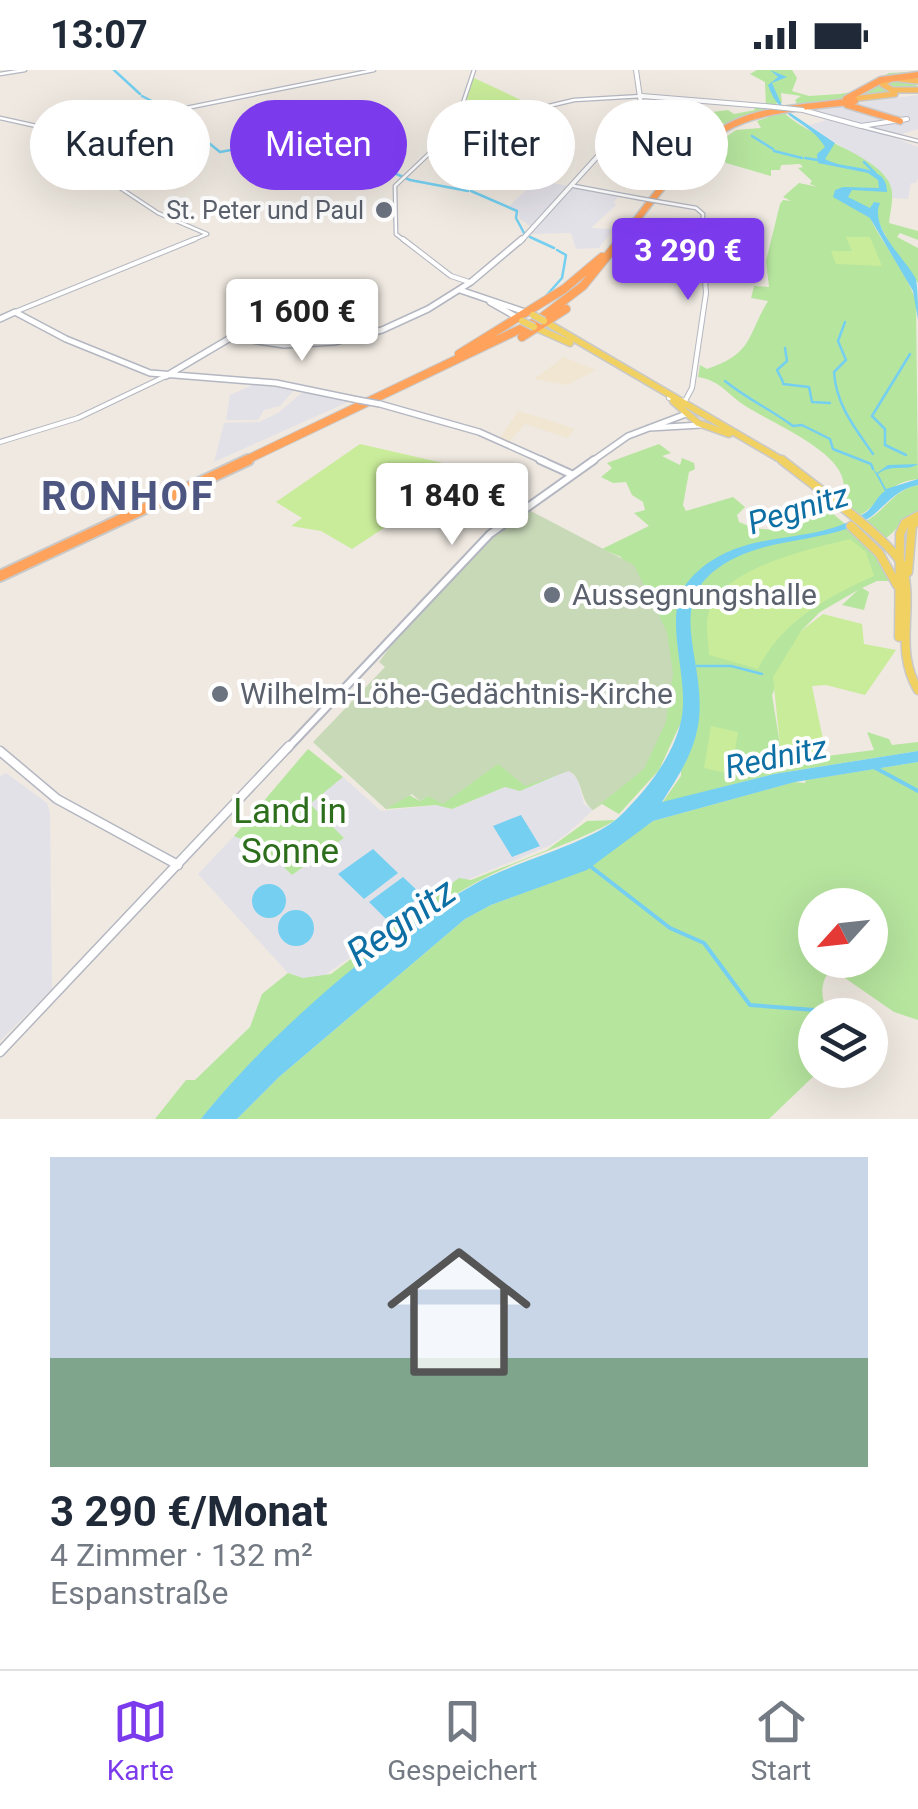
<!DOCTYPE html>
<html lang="de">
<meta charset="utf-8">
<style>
body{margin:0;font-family:Roboto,sans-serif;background:#f2f2f3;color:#1f2937;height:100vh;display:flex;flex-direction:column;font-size:38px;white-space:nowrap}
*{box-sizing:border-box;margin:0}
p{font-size:32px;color:#747a83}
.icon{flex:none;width:55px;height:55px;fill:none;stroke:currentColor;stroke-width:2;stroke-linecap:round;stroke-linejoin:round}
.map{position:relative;height:1049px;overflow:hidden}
.panel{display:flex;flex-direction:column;background:#fff;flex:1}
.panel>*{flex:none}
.top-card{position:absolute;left:30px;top:30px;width:860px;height:90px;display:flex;gap:20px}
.needle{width:65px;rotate:243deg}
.controls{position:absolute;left:798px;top:818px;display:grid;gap:20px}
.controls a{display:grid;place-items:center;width:90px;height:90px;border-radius:50%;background:#fff;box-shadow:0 10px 40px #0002;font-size:50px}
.price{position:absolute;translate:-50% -85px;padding:0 22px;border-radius:10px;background:#fff;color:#222;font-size:32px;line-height:65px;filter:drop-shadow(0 2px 5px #0008)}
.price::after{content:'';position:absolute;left:50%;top:60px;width:30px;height:22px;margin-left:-15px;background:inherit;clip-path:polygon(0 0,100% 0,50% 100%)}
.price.selected{background:#7c3aed;color:#fff}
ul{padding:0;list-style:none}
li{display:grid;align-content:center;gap:20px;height:530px;padding:0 50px}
li span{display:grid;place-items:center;height:310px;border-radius:0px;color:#555}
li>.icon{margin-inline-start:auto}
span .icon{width:180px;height:180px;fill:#fffc;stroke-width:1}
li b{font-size:42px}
.chip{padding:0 35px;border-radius:45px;background:#fff;box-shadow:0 10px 40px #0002;font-size:35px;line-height:90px}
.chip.selected{background:#7c3aed;color:#fff}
.status{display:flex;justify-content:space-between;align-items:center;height:70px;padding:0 50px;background:#fff;direction:ltr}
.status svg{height:28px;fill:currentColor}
.menu{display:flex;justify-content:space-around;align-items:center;height:140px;border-top:2px solid #e0e1e3;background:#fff;font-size:28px;color:#747a83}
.menu a{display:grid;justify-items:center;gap:5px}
.menu .selected{color:#7c3aed}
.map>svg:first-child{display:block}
.industrial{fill:#e3e1e8}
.education{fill:#f0e6d1}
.green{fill:#b6e59e;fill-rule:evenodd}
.cemetery{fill:#c8d9b8}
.pitch{fill:#c9ec9a}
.water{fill:#75cff0}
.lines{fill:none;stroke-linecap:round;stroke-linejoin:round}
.stream-far1{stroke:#75cff0;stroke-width:2.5}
.stream{stroke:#75cff0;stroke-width:4}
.tertiary-far1-casing{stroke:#b4b7c1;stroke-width:5}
.tertiary-casing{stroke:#b4b7c1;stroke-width:6}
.secondary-far3-casing{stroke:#b4b7c1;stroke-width:6}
.secondary-far2-casing{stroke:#b4b7c1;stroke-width:8}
.secondary-far1-casing{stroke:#b4b7c1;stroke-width:10}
.secondary-casing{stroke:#b4b7c1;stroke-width:11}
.primary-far1-casing{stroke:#c9c9c9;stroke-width:9}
.primary-casing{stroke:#c9c9c9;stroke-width:11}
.trunk-casing{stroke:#c9c9c9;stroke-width:8}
.motorway-far2-casing{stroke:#c9c9c9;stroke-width:9}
.motorway-far1-casing{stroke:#c9c9c9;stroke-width:10}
.motorway-casing{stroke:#c9c9c9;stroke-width:14}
.tertiary-far1{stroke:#fff;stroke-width:2.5}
.tertiary{stroke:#fff;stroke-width:4}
.secondary-far3{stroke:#fff;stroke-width:4}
.secondary-far2{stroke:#fff;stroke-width:5}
.secondary-far1{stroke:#fff;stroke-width:6}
.secondary{stroke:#fff;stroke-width:8}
.primary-far1{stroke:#f2d163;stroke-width:6}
.primary{stroke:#f2d163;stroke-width:8}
.trunk{stroke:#f8ba60;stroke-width:5}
.motorway-far2{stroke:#ffa35c;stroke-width:6}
.motorway-far1{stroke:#ffa35c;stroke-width:8}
.motorway{stroke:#ffa35c;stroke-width:10}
.tertiary-bridge-casing{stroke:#b4b7c1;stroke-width:5;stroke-linecap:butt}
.secondary-bridge-far1-casing{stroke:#b4b7c1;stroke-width:6;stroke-linecap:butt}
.secondary-bridge-casing{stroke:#b4b7c1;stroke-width:8;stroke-linecap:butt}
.primary-bridge-casing{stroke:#c9c9c9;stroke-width:9;stroke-linecap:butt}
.tertiary-bridge{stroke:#fff;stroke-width:2.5}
.secondary-bridge-far1{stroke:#fff;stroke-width:4}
.secondary-bridge{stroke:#fff;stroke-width:5}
.primary-bridge{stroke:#f2d163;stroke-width:6}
.worship-dot{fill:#6b7280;stroke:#fff;stroke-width:4}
.labels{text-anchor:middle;stroke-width:8;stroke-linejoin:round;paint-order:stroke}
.far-worship-label{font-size:25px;fill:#5b616d;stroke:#fff;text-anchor:end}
.worship-label{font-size:30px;fill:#5b616d;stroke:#fff;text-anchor:start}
.water-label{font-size:32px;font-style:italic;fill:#0d6fa3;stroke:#fff}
.near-park-label{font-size:35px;fill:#2c6e1b;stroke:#fff}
.near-water-label{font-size:38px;font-style:italic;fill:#0d6fa3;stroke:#fff}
.district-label{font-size:40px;font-weight:bold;letter-spacing:2.5px;fill:#4d5680;stroke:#fff}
</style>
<div class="status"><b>13:07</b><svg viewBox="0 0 49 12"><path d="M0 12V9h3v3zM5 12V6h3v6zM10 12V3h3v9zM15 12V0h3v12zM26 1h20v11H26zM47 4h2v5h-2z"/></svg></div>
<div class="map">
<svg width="918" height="1049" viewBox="0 0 918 1049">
<rect width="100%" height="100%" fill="#efe9e1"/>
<path class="industrial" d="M918 25V59L893 67 918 77V108L916 113H911L908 129 892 128 884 105 809 55 830 49 801 41 841 36 874 40 858 33Z
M537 110 619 126 613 133 617 134 591 158 614 159 599 178 576 179 571 163 531 164V157L520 149 518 140 507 138Z
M257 313 293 321 280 336 264 340 258 350H226L230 325Z
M304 321 348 332 214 392 224 353 259 352 278 343Z
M569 700 578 710 584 734 593 740 568 763 551 775 460 813 323 906 303 908 288 903 198 804 234 766 253 775 258 772 292 805 344 768 309 734 343 707 381 741 436 735 452 739 505 717Z
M6 703 47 733 50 743 52 919 0 971V706Z"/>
<path class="education" d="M564 287 596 300 567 315 534 309Z
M518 341 546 349 575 359 567 368 525 354 509 372 500 368Z"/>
<path class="green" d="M757 0H792L797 8 792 21 809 26 840 24 857 21 889 3 912 2 918 19 789 36 785 35 797 34 795 30 801 26 781 23 782 33H776C797 68 889 84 892 122 893 131 890 144 889 153L918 161V170L900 163 897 167 918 178V213L891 176 878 151 872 152C883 173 911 211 916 232L918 409C882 413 881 437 854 448L829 428 844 417C845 381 770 353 744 335 726 323 721 311 698 307L700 295 707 299C753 284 747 266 768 231L751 228 754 216 769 217 766 191 780 134 783 130 791 131 783 127 799 113 818 117 810 114 812 111 798 98 803 97 800 94 781 95 780 100H771V106L726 93 709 79 736 60 761 58 757 51 769 47 767 41 725 54 694 46 716 48 704 43 728 40 734 44 755 40 753 36 766 37 765 12 750 4Z
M659 374 671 383 662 386 680 395 682 388 694 393 695 399 689 402 683 435 686 441 733 427 745 437 737 445 739 452C774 468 794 457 822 434 846 456 881 479 890 511H877L862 518 869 522 864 540 842 535 858 520 820 542 801 561 772 625 780 675 796 690 874 680 867 662 889 669 892 675 918 672V681L774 704 662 733 681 706 682 650 659 700 619 744 602 734 593 740C579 729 584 709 569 700L520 721 505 717 452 739 436 735 386 739 313 672 420 731 634 594 640 575 648 577 644 574 621 487 602 479 649 456 634 443 645 440 643 432 632 425 626 412 613 413 601 407 612 398 607 393Z
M918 415V442C902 448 899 459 885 469L860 454C885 444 891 420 918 415Z
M308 679 343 707 310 734 344 768 292 805 258 772 254 775 234 766Z
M918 692V950L894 942 832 899C818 912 822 928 827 945H815V1000H820L769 1049H237L279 1007 465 849 491 835 574 804 653 751 794 712 805 713 806 710ZM815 835H870V890H815Z
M616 750C572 775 522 787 477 812 441 831 410 858 378 882 313 933 252 985 201 1049H155L186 1010H195L250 957 262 924 288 903 303 908 331 904 459 808 471 810 547 780 587 751Z"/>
<path class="cemetery" d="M527 439 634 495 667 562 673 604 666 652 644 699 593 740C579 730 584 709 569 701L525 716 498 694 443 734 428 726 420 731 412 724 386 739 313 672 385 597 379 592C418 538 473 481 527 439Z"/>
<path class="pitch" d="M470 8H474L536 37C508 45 494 45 468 32L465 21Z
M846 167H870L882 196 836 194 831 181H852Z
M360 374 456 396 442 414 436 412 440 419 428 429 352 479 321 461 291 456 302 448 276 432Z
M850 469 866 482 874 506C827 527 782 551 758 599L709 585C709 574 705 557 708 545 719 498 810 479 850 469Z
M823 544 862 554 864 574 896 580 865 625 826 615 812 616 826 684 794 686 780 675 773 607 801 561Z
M711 656 738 662 731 704 704 698Z"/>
<path class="water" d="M770 0 787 7 772 13 783 38 835 73 825 89C845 101 888 92 887 122L852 120 848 127 870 138 874 132 880 133C869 158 905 188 916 209 918 220 918 238 918 250L913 221 870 148 833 127 835 120 843 117 879 118 878 110 868 103 818 93 817 84 825 77C809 50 780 51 768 15L778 7Z
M918 394C907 402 891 393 878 404L886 419 918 409V415C887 421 883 447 849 458 812 471 773 470 737 487 657 525 706 583 699 649 695 682 679 705 662 732L774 704 918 681V692L795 712 653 751 587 800 491 835 465 849 279 1007 237 1049H201C268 965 381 866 475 814 513 792 591 773 619 747 647 720 675 685 682 646 689 601 659 541 691 508 742 454 811 479 865 443 874 437 876 427 885 421L873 399 877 403 888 395Z
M521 745 540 776 512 787 493 756Z
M373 779 398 803 364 829 338 804Z
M403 807 422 825 388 851 369 832Z
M252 831a17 17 0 1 1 34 0a17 17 0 1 1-34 0Z
M278 858a18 18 0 1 1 36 0a18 18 0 1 1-36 0Z"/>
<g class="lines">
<path class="stream-far1" d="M114 0 140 24
M142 26 167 39
M168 40 220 82 275 72
M752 66 773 79
M279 72 317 89
M774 81 802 88
M805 88 818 90
M324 90 385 99 410 110 468 121
M864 92 875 103
M471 121 517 141 516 148 524 163
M530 167 554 178
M546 226 562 208 566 185 557 180
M845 252 838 271 846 290 834 302C836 335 855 358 873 384
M725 311C747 329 770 339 793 356L802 355 830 369 833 379 871 394 873 399
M783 312 777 300 787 291 785 278
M783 314 809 317 812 332 830 333
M906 385 885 375V359L872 346 910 284
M697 596H731L762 604"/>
<path class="stream" d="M872 696 918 721
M590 796 670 858 704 873 750 935 828 941"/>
<defs>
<path id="tertiary-far1" d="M0 4 25 0
M0 48 50 59 96 102 158 143 207 164
M863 57 918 71
M456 58 574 30 642 26
M58 64 374 0
M574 116 638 128
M661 132 696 138 703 144 702 172
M188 172 207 164
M406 172 396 164 395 116 454 60 474 0"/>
<path id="tertiary" d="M403 169 451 206 469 212
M15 242 195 169
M669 328 685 331 692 318 706 223 702 169
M0 372 78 348 166 306"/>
<path id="secondary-far3" d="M642 26 765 36
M803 40 861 56 907 49
M520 172 636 44 641 34 636 0"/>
<path id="secondary-far2" d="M460 220 528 243
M490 232 518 248
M0 249 15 242 66 269 150 303 276 313 358 330
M166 306 232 267 284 275 334 272 382 260 428 239 471 212 522 169
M380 334 479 362 546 392
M649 358 701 355
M591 392 628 366 686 344"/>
<path id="secondary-far1" d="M540 390 571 404
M287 679 490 464 594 390"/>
<path id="secondary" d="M0 681 57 729 178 795
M0 982 289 676"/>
<path id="primary-far1" d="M544 251 785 392
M534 257 570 273
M673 331 698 353 729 364"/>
<path id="primary" d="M782 390C805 409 898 475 903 498 914 541 894 579 918 620
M851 456 879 483 897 515
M908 502 912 456 918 450
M899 567 900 464 905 453 918 446"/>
<path id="trunk" d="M900 9 918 11
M889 10 882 14 892 20H918
M852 29 895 24"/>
<path id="motorway-far2" d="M846 29 881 10 918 5
M847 35 900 51
M619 172C651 133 682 84 726 58 763 37 814 37 855 31"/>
<path id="motorway-far1" d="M522 267 566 239
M459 284 564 219 602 187
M242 392 537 251 583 216 621 169"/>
<path id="motorway" d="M0 506 248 390"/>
</defs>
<use href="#tertiary-far1" class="tertiary-far1-casing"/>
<use href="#tertiary" class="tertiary-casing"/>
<use href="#secondary-far3" class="secondary-far3-casing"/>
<use href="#secondary-far2" class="secondary-far2-casing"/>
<use href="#secondary-far1" class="secondary-far1-casing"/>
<use href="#secondary" class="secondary-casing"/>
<use href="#primary-far1" class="primary-far1-casing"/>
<use href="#primary" class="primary-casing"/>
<use href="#trunk" class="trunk-casing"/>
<use href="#motorway-far2" class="motorway-far2-casing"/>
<use href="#motorway-far1" class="motorway-far1-casing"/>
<use href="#motorway" class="motorway-casing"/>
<use href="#tertiary-far1" class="tertiary-far1"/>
<use href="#tertiary" class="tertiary"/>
<use href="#secondary-far3" class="secondary-far3"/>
<use href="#secondary-far2" class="secondary-far2"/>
<use href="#secondary-far1" class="secondary-far1"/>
<use href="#secondary" class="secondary"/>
<use href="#primary-far1" class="primary-far1"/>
<use href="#primary" class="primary"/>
<use href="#trunk" class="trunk"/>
<use href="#motorway-far2" class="motorway-far2"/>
<use href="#motorway-far1" class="motorway-far1"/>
<use href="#motorway" class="motorway"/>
<defs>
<path id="tertiary-bridge" d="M638 128 661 132"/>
<path id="secondary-bridge-far1" d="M765 36 803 40"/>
<path id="secondary-bridge" d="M358 330 380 334"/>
<path id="primary-bridge" d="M533 245 544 251
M522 251 534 257"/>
</defs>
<use href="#tertiary-bridge" class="tertiary-bridge-casing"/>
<use href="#secondary-bridge-far1" class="secondary-bridge-far1-casing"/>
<use href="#secondary-bridge" class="secondary-bridge-casing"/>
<use href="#primary-bridge" class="primary-bridge-casing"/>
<use href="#tertiary-bridge" class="tertiary-bridge"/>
<use href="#secondary-bridge-far1" class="secondary-bridge-far1"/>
<use href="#secondary-bridge" class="secondary-bridge"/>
<use href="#primary-bridge" class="primary-bridge"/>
</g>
<g class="worship-dot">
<circle cx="384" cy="140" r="10"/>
<circle cx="552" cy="525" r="10"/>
<circle cx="220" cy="624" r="10"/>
</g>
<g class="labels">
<g class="far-worship-label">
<text x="364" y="149">St. Peter und Paul</text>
</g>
<g class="worship-label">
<text x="572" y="535">Aussegnungshalle</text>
<text x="240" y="634">Wilhelm-Löhe-Gedächtnis-Kirche</text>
</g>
<g class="water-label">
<text transform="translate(798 439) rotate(-17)" y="11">Pegnitz</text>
<text transform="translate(776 687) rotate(-12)" y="11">Rednitz</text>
</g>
<g class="near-park-label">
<text x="290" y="753">Land in<tspan x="290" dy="40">Sonne</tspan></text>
</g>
<g class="near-water-label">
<text transform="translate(401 852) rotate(-35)" y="13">Regnitz</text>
</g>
<g class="district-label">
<text x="128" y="440">RONHOF</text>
</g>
</g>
</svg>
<div class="controls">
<a><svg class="needle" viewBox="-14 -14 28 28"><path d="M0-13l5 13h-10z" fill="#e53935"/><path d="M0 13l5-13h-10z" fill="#747a83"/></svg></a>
<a><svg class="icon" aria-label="layers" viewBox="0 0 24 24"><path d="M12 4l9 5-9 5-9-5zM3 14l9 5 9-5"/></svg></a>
</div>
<b class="price selected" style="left:688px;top:233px">3 290 €</b>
<b class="price" style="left:302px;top:294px">1 600 €</b>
<b class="price" style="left:452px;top:478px">1 840 €</b>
<div class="top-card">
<a class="chip">Kaufen</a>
<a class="chip selected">Mieten</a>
<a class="chip">Filter</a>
<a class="chip">Neu</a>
</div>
</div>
<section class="panel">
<ul>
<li><span style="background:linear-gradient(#c9d6e8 65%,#7fa58c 0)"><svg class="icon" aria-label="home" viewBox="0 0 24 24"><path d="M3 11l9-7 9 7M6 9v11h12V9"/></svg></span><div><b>3 290 €/Monat</b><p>4 Zimmer · 132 m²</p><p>Espanstraße</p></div></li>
</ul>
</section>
<nav class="menu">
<a class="selected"><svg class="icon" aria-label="map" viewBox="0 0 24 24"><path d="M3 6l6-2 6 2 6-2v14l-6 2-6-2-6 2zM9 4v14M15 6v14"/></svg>Karte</a>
<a><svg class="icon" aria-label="saved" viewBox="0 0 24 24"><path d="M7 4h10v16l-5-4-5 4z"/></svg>Gespeichert</a>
<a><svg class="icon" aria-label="home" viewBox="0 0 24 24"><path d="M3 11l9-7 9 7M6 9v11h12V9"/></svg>Start</a>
</nav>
